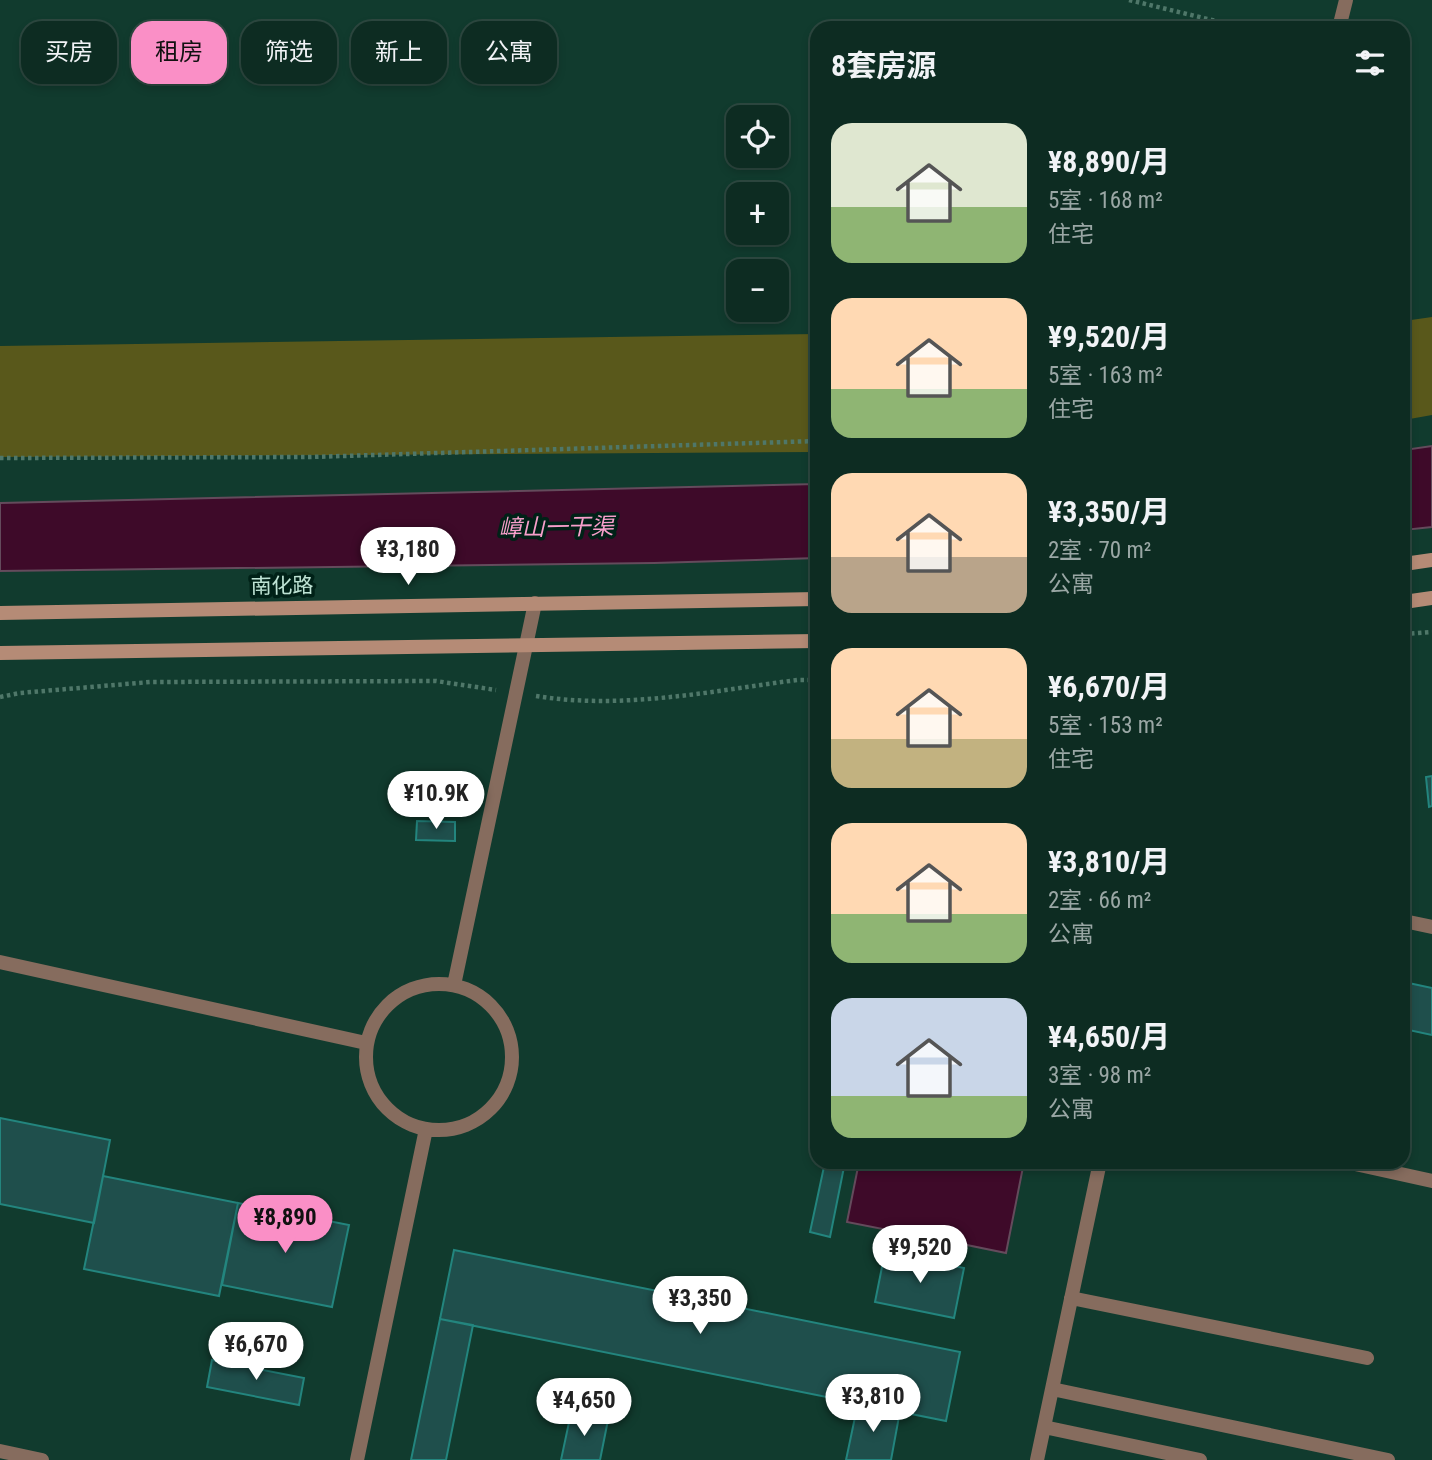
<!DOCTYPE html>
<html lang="zh">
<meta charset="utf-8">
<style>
body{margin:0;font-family:"Roboto Condensed","Noto Sans SC",sans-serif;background:#16342a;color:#f1f3f6;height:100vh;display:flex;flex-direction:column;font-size:26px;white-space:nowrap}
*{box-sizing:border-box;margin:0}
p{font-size:23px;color:#9aa7a5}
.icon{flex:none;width:38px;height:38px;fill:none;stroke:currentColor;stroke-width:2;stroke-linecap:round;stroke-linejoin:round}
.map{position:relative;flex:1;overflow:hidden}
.drawer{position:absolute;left:810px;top:21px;width:600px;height:1148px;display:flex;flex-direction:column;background:#0d2c22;border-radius:21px;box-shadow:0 4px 10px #0003,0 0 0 2px #2d4840}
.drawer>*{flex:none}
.guide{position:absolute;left:21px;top:21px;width:665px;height:63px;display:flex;gap:14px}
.buttons{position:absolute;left:726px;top:105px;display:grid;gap:14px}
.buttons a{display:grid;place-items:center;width:63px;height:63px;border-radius:14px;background:#0d2c22;box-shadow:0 4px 10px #0003,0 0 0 2px #2d4840;font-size:35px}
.price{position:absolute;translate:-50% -60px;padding:0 16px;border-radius:24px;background:#fff;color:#222;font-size:23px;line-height:46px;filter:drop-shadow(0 2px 4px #0008)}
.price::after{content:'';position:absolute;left:50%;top:42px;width:21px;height:16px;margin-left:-10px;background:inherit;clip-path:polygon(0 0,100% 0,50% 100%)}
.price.current{background:#fa8fc6;color:#111}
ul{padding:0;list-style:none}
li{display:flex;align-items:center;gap:21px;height:175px;padding:0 21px}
li span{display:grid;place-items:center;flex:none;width:196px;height:140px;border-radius:21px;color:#555}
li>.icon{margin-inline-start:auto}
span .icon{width:84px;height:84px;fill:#fffc;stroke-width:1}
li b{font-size:30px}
h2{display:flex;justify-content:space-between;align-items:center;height:84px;padding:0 21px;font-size:30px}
.pill{padding:0 24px;border-radius:21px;background:#0d2c22;box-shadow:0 4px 10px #0003,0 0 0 2px #2d4840;font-size:24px;line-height:63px}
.pill.current{background:#fa8fc6;color:#111}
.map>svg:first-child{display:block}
.green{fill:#59581b}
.water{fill:#3e0a29;stroke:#644b5c;stroke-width:2}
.building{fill:#1f4f4c;stroke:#23857e;stroke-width:2}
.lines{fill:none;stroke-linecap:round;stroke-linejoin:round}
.path{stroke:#4f7769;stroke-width:4.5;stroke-dasharray:3.5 3.5;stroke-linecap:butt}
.service{stroke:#866c5e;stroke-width:14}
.minor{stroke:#866c5e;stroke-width:14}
.secondary{stroke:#b58b76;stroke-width:14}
.labels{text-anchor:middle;stroke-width:7;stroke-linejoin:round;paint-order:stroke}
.street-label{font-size:21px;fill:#bee3d4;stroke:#002117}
.water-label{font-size:23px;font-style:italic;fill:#f79fcb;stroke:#002117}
</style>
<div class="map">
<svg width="1432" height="1460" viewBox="0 0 1432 1460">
<rect width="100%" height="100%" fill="#113b2e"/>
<path class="green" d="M1432 317V415L1404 420V321Z
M817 334V452L0 457V346Z"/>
<path class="water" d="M1432 446V527L1404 530V450Z
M817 484V558L654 563 0 571V503Z
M859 1162H1024L1006 1253 952 1242 948 1258 890 1247 893 1231 847 1222Z"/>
<path class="building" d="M1432 776V806L1429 807 1426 777Z
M417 821 455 822V841L416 840Z
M1404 982 1432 988V1035L1404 1029Z
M0 1118 110 1140 94 1223 0 1204Z
M825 1162H845L830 1237 810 1232Z
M103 1176 238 1203 219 1296 84 1269Z
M238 1203 349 1225 332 1307 222 1285Z
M454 1250 960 1352 946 1421 440 1319Z
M885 1252 964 1268 954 1318 875 1302Z
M440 1319 473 1325 446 1460H411Z
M212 1360 304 1378 299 1405 207 1387Z
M858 1403 900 1411 891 1460H846Z
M571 1413 608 1420 600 1460H561Z"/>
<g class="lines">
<path class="path" d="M1129 0 1245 28
M0 458 311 457 817 441
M1404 634 1432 632
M536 696C622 710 712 691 797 680H817
M0 697 20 693 150 682 436 681 496 690"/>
<path class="service" d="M1404 921 1432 927
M0 962 366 1043
M366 1057a73 73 0 1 1 146 0a73 73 0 1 1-146 0Z
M454 985 535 603
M1346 1162 1432 1181
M1071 1298 1367 1358
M1052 1389 1388 1460
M1044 1427 1200 1460
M0 1451 42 1460
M357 1460 426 1129
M1037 1460 1100 1162"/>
<path class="minor" d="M1339 28 1346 0"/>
<path class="secondary" d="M1404 564 1432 560
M1404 602 1432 598
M0 613 817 599
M0 653 817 641"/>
</g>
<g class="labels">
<g class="street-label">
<text transform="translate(282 586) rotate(-1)" y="7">南化路</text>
</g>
<g class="water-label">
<text transform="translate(556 527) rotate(-1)" y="8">嶂山一干渠</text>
</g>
</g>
</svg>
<div class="buttons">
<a><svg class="icon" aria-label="locate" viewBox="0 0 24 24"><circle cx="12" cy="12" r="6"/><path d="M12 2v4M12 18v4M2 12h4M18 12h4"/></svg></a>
<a>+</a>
<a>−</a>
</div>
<b class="price" style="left:408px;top:587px">¥3,180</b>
<b class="price" style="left:436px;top:831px">¥10.9K</b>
<b class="price current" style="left:285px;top:1255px">¥8,890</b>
<b class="price" style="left:920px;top:1285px">¥9,520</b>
<b class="price" style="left:700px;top:1336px">¥3,350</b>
<b class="price" style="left:256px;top:1382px">¥6,670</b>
<b class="price" style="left:873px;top:1434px">¥3,810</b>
<b class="price" style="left:584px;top:1438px">¥4,650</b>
<div class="guide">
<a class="pill">买房</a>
<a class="pill current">租房</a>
<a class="pill">筛选</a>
<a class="pill">新上</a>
<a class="pill">公寓</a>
</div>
<section class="drawer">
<h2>8套房源<svg class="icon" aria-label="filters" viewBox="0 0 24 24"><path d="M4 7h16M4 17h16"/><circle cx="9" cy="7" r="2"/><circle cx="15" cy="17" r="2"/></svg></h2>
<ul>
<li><span style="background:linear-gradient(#dfe7d0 60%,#8fb573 0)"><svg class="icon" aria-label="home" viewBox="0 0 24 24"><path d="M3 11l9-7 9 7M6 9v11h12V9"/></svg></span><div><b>¥8,890/月</b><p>5室 · 168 m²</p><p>住宅</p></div></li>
<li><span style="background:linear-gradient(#ffd9b3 65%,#8fb573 0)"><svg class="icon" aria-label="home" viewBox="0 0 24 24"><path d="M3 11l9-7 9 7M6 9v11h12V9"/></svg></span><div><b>¥9,520/月</b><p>5室 · 163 m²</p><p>住宅</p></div></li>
<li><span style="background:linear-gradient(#ffd9b3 60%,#b9a48a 0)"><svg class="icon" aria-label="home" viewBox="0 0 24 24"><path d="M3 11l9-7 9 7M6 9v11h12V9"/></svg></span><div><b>¥3,350/月</b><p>2室 · 70 m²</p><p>公寓</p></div></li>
<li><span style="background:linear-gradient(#ffd9b3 65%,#c2b280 0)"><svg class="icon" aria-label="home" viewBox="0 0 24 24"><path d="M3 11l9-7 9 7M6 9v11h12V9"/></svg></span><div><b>¥6,670/月</b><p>5室 · 153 m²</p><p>住宅</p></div></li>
<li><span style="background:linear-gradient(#ffd9b3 65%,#8fb573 0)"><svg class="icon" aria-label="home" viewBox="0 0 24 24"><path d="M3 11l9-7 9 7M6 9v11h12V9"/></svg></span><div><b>¥3,810/月</b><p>2室 · 66 m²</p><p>公寓</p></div></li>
<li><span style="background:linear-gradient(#c9d6e8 70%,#8fb573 0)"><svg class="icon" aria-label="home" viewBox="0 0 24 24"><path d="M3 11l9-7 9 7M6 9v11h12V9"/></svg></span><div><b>¥4,650/月</b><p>3室 · 98 m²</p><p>公寓</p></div></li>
</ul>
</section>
</div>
